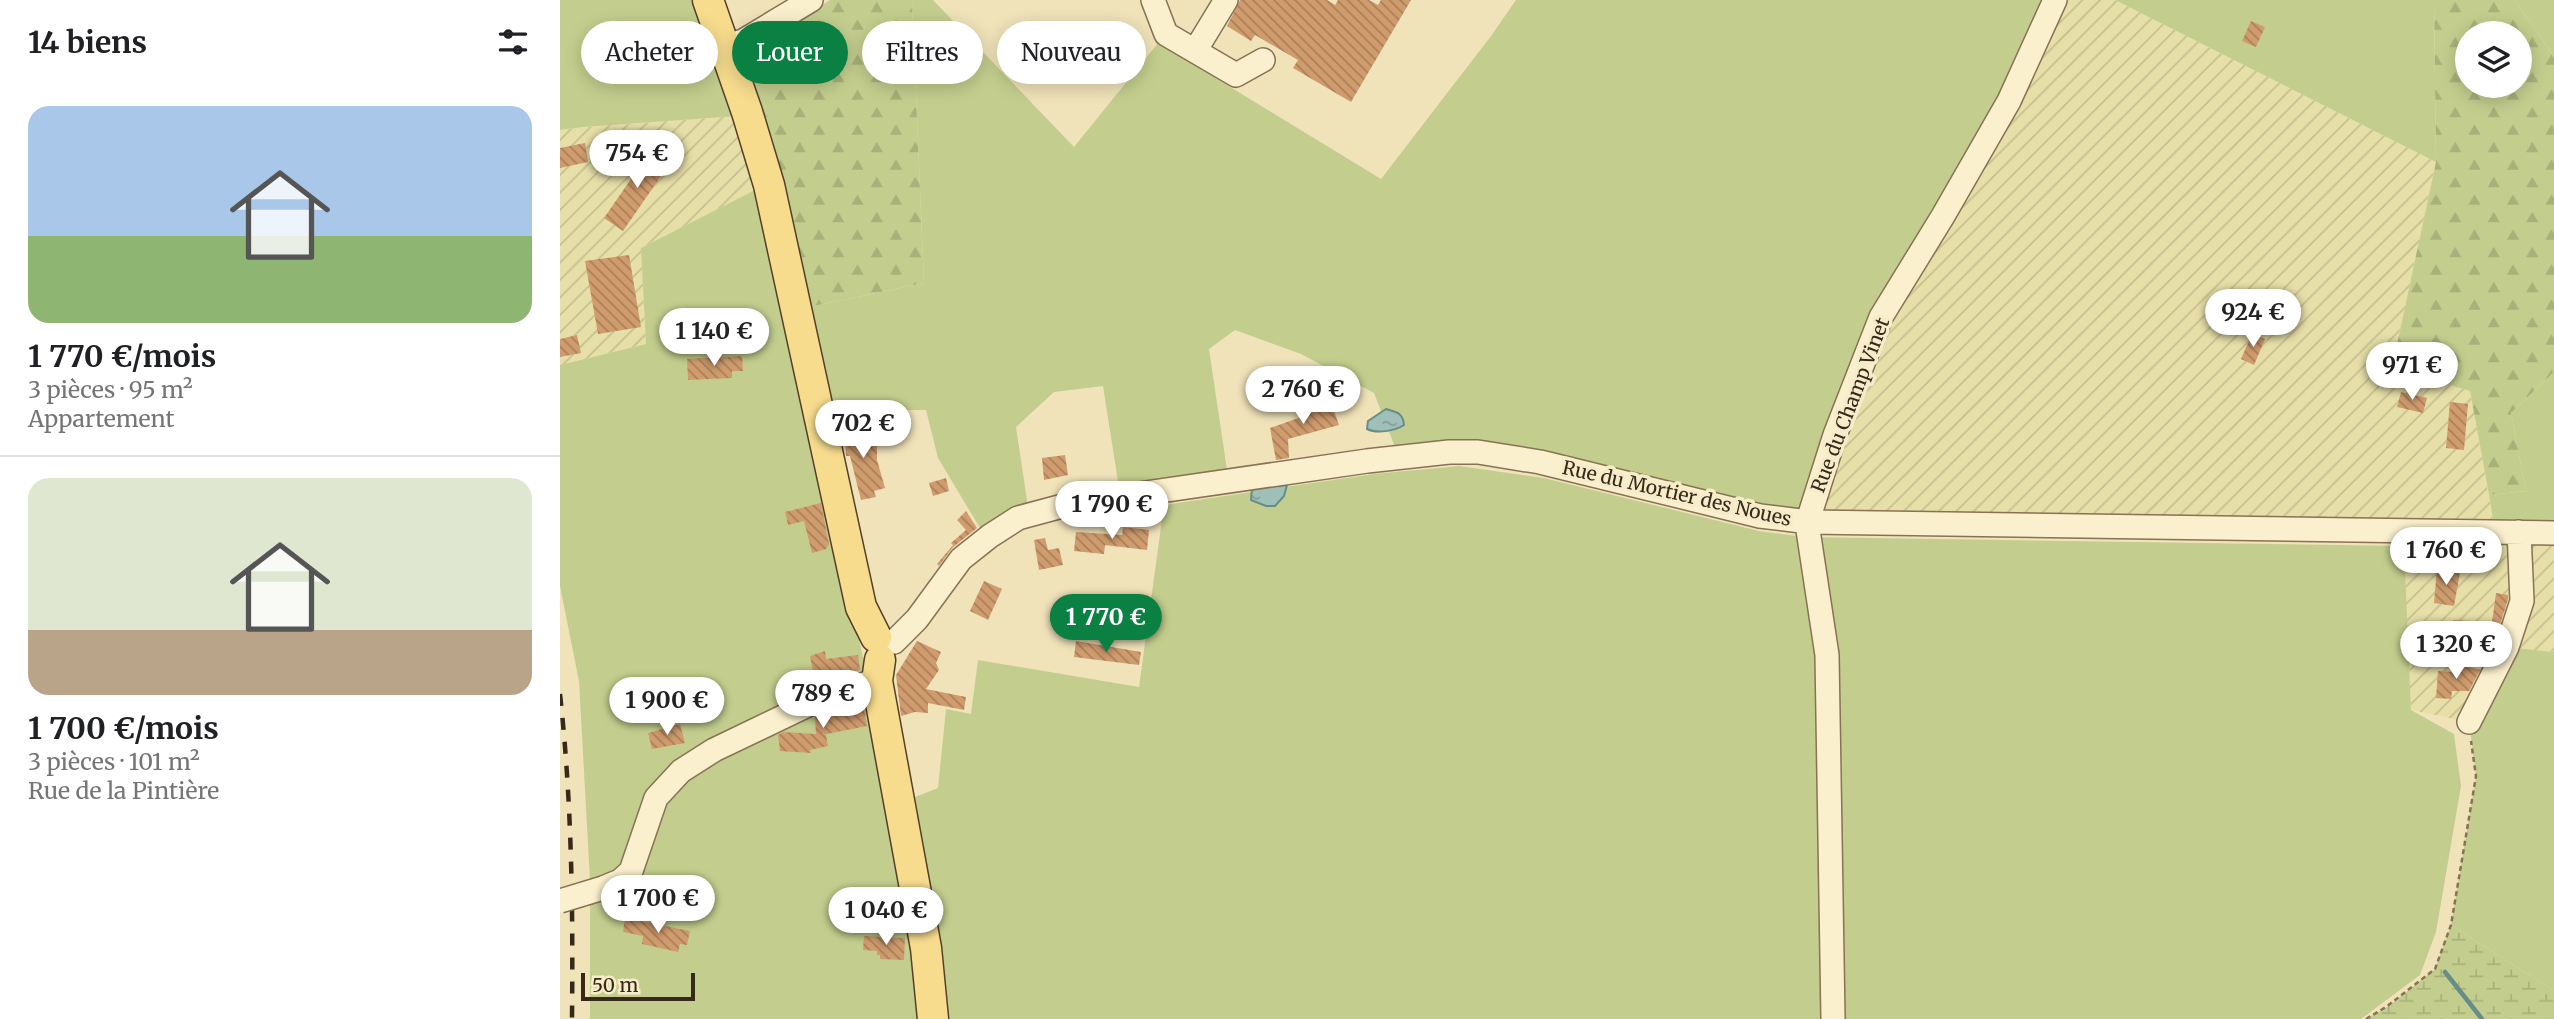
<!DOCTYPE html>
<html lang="fr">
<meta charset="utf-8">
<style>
body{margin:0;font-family:Merriweather,serif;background:#f6f6f6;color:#202124;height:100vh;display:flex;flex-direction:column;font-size:26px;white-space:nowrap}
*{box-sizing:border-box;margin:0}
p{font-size:23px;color:#757577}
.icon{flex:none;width:38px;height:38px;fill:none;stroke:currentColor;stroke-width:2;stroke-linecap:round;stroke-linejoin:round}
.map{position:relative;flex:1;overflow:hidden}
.drawer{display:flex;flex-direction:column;background:#fff;width:560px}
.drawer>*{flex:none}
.top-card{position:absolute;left:21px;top:21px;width:665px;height:63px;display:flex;gap:14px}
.controls{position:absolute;left:1895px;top:21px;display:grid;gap:14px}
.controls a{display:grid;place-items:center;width:77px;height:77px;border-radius:50%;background:#fff;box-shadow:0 4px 18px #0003;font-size:35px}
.scale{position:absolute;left:21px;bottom:18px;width:114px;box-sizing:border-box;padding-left:7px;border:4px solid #35291a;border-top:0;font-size:19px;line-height:24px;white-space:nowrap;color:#35291a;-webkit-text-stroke:5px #f7ecca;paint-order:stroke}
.price{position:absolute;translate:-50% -60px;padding:0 16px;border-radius:24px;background:#fff;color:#222;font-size:23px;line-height:46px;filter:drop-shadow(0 2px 4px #0008)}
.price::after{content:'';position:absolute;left:50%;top:42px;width:21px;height:16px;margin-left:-10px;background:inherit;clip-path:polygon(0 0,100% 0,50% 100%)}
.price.current{background:#0b8043;color:#fff}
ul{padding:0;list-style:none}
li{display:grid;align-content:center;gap:14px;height:371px;padding:0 28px}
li+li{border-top:2px solid #e0e0e0}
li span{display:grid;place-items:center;height:217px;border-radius:21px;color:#555}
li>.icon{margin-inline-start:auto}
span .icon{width:126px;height:126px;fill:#fffc;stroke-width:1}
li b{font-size:30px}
h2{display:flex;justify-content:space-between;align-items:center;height:84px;padding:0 28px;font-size:30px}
.tag{padding:0 24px;border-radius:32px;background:#fff;box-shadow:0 4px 18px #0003;font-size:24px;line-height:63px}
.tag.current{background:#0b8043;color:#fff}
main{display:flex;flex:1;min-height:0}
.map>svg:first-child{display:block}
.farmland{fill:url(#farmland-furrows)}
.green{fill:#c3ce8e}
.forest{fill:url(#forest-firs);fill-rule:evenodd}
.wetland{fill:url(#wetland-marsh)}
.water{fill:url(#water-ripples);stroke:#678e86;stroke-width:2}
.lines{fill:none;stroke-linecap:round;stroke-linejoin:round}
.stream{stroke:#678e86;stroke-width:4.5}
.building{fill:url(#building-back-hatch)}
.minor-casing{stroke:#877254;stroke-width:26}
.major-casing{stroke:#543f29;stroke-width:33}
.path{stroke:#877254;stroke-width:2.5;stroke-dasharray:5 3.5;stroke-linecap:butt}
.minor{stroke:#fbf0ce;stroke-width:23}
.major{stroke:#f7dc8e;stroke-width:30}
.rail{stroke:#35291a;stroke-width:4.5;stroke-dasharray:12 12;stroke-linecap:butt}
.minor-bridge-casing{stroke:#877254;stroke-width:26;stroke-linecap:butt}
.minor-bridge{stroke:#fbf0ce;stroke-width:23}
.labels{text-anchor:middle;stroke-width:7;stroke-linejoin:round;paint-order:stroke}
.street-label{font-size:19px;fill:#35291a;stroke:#f7ecca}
</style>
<main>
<section class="drawer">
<h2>14 biens<svg class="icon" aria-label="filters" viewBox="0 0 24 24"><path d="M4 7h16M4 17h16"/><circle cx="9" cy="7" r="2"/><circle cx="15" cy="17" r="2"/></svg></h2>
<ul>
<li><span style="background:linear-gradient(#a9c7e8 60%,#8fb573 0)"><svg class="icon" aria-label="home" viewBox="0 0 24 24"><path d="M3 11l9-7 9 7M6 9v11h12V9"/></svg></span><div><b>1 770 €/mois</b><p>3 pièces · 95 m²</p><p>Appartement</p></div></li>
<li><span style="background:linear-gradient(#dfe7d0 70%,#b9a48a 0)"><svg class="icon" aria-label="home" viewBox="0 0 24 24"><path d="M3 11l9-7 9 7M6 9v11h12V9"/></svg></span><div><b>1 700 €/mois</b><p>3 pièces · 101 m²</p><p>Rue de la Pintière</p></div></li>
</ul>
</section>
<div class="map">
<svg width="1994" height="1019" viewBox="0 0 1994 1019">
<defs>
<pattern id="farmland-furrows" width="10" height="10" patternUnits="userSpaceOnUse" patternTransform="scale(1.75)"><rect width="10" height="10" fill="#e6dfa8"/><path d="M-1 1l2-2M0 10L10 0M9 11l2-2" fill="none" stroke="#c6bf90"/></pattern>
<pattern id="forest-firs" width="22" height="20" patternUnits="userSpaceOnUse" patternTransform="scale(1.75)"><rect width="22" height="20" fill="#c3ce8e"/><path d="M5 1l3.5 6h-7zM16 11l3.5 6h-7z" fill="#a8b17a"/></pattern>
<pattern id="wetland-marsh" width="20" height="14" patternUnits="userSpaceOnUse" patternTransform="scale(1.75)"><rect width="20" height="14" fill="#c3ce8e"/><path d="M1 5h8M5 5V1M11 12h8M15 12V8" fill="none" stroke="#a8b17a"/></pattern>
<pattern id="water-ripples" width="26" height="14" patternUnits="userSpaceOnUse" patternTransform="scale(1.75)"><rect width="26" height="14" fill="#9fc0b8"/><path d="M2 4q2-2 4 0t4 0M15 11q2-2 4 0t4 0" fill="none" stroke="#829c95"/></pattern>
<pattern id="building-back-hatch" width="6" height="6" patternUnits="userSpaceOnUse" patternTransform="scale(1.75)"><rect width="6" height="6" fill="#d09c6e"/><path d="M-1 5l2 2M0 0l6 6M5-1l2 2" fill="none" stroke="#aa7f5a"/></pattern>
</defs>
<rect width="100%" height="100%" fill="#f0e3ba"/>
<path class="farmland" d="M1494 0H1555L1876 162 1832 368 1910 390 1935 531 1994 533V652L1947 647 1909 722 1851 710 1843 533 1249 522 1321 317Z
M178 116 201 187 81 248 86 344 0 365V130L23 127Z"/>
<path class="green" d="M0 0H139L178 116 23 127 0 130Z
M352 0H373L514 147 598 43 821 179 931 36 956 0H1495L1321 317 1242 512C1142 501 1050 461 951 447 932 445 911 439 893 440 873 441 854 445 835 447L814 393 741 354 675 330 649 349 667 470 559 488 543 386 494 392 456 427 468 507 423 533 378 458 366 410H274L249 307 364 283Z
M1555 0H1874L1876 162Z
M1955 0H1994V57Z
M201 187 366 948 373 1019H30V880L19 681 0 586V365L86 344 81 248Z
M1994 372V533L1935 531 1929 495 1966 491 1951 413Z
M899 466 984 478 1199 531 1246 537 1844 546 1851 710 1894 734 1901 786 1876 932 1860 975 1801 1019H388L382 954 355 797 378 788 386 709 411 714 418 660 579 687 604 505 814 474Z
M1947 647 1994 652V991L1891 925 1916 776 1909 722Z"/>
<path class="forest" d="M270 0H352L364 283 249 307 183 58Z
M1874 0H1955L1994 57V372L1951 413 1966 491 1929 495 1910 391 1832 368 1876 162ZM1960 33V86H1908V33Z"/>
<path class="wetland" d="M1891 925 1994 991V1019H1806L1827 1007 1875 969Z"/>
<path class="water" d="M826 409C837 412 843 413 844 425 835 431 817 434 807 429L808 421Z
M727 485 724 496 715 506H706L691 500 692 488Z"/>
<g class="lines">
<path class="stream" d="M1885 972 1922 1019"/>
</g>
<path class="building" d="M680 0H767L775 5 778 0H809L818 5 821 0H851L791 102 733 68 738 60 695 35 691 41 667 26Z
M1691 21 1705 27 1696 47 1682 41Z
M25 143 28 162 0 168V148Z
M91 150 110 163 63 231 44 218Z
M69 255 81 327 38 334 25 261Z
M1692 334 1705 339 1694 365 1681 359Z
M17 335 21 353 0 357V339Z
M182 356 183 371H172V378L128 380 127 359Z
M1841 392 1867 398 1863 413 1837 407Z
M769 397 779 425 728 439 729 458 716 460 710 428 750 414 747 405Z
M1890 402 1908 404 1904 450 1886 448Z
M284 424H306L307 443H317V460L325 488 314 491 316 497 301 500 290 456H286Z
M505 455 508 475 484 480 482 458Z
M386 478 389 491 373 496 369 483Z
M261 503 269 544 266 549 252 553 244 521 228 525 225 512Z
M406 511 417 528 392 548 379 566 377 564 393 545 391 543 406 530 397 520Z
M563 527 589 530 587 550 545 545 544 554 514 551 516 532 562 535Z
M485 538 488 550 499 548 503 565 479 570 474 540Z
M1877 569 1900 573 1894 606 1874 603Z
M424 581 442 589 428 620 410 611Z
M1936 593 1948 595V599L1935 640 1924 638 1923 649 1893 648V620L1932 622Z
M357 641 381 652 376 663 379 670 366 689 406 697 404 710 368 703V713L355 712 341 716 336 675Z
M516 641 581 652 579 665 514 657Z
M265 651 266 659 298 655 300 670 255 682 250 656Z
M1893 662 1920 670 1909 691H1892L1891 699 1876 698 1878 671 1893 672Z
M155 692 160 712 128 720 123 700Z
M287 705V710L304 707 307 726 262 735H266L268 746 250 750 251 753 220 751 218 735 223 732 256 734 255 717 274 708Z
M120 724 125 743 92 749 88 733Z
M65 918 130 931 127 945 120 944 118 952 82 944 83 936 63 932Z
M304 936 345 938 344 960 320 959V955H317V951L303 950Z"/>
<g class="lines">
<defs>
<path id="minor" d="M593 0 606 34 676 75 703 60
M164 46 183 41 251 0
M635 51 666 0
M334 642 357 619 401 559 430 536 458 518 510 504 807 461 889 452H918L980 462 1200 516 1249 522 1994 533
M1909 722 1947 647 1962 601 1959 532
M43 888 60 881 71 871 96 798 121 771 154 750 277 691 317 681
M1273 1019 1267 655 1248 530 1250 514 1275 435 1321 317 1383 216 1449 101 1495 0"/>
<path id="major" d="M148 0 187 112 209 185 301 607 316 637
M320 660 317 681 366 948 373 1019"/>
</defs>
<use href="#minor" class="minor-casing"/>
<use href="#major" class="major-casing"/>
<path class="path" d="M1806 1019 1826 1007 1875 969 1891 925 1916 776 1911 741"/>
<use href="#minor" class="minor"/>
<use href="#major" class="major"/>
<path class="rail" d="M0 694C12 803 13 910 12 1019"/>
<defs>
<path id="minor-bridge" d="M0 901 43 888"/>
</defs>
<use href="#minor-bridge" class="minor-bridge-casing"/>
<use href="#minor-bridge" class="minor-bridge"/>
</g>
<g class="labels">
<g class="street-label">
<text transform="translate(1290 405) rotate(-69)" y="7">Rue du Champ Vinet</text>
<text transform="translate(1117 493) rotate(13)" y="7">Rue du Mortier des Noues</text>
</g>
</g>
</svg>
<div class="controls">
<a><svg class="icon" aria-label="layers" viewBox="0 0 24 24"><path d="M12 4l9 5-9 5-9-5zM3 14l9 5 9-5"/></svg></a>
</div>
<div class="scale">50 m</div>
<b class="price" style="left:77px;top:190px">754 €</b>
<b class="price" style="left:1693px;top:349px">924 €</b>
<b class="price" style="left:154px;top:368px">1 140 €</b>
<b class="price" style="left:1852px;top:402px">971 €</b>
<b class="price" style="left:743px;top:426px">2 760 €</b>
<b class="price" style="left:303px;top:460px">702 €</b>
<b class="price" style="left:552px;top:541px">1 790 €</b>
<b class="price" style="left:1886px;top:587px">1 760 €</b>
<b class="price current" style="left:546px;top:654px">1 770 €</b>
<b class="price" style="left:1896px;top:681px">1 320 €</b>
<b class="price" style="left:263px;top:730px">789 €</b>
<b class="price" style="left:107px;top:737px">1 900 €</b>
<b class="price" style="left:98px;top:935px">1 700 €</b>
<b class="price" style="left:326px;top:947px">1 040 €</b>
<div class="top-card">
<a class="tag">Acheter</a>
<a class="tag current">Louer</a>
<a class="tag">Filtres</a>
<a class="tag">Nouveau</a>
</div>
</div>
</main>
